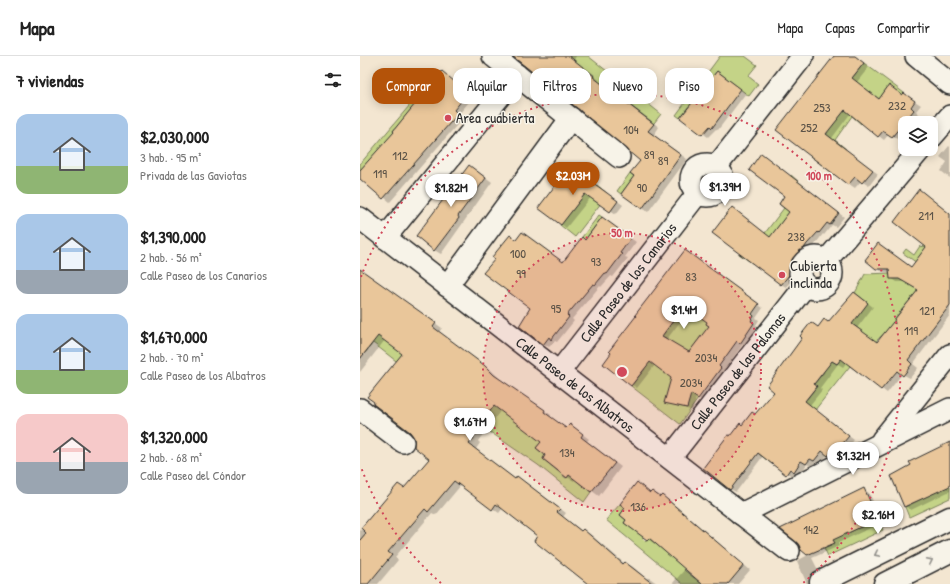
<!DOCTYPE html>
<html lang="es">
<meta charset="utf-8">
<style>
body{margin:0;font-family:"Patrick Hand",sans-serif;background:#f2f2f2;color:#222;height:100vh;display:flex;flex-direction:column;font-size:15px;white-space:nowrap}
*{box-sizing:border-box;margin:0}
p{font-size:13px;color:#767676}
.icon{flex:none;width:22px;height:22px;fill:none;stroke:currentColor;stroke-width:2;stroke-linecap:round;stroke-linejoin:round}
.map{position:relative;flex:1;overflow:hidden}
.panel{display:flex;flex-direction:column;background:#fff;width:360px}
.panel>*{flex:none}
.hud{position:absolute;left:12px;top:12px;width:380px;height:36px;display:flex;gap:8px}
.controls{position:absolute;left:538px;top:60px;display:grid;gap:8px}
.controls a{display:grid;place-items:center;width:40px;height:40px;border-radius:8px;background:#fff;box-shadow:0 2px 10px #0003;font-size:20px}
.price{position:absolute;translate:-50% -34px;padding:0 9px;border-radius:14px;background:#fff;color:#222;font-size:13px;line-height:26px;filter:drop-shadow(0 1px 2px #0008)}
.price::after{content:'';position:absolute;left:50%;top:24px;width:12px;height:9px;margin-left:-6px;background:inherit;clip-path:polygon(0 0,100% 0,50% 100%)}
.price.selected{background:#b45309;color:#fff}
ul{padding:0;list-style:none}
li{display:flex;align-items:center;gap:12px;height:100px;padding:0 16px}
li span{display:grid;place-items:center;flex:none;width:112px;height:80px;border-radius:12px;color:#555}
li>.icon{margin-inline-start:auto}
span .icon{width:48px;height:48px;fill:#fffc;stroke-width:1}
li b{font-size:17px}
h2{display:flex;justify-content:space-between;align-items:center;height:48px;padding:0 16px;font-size:17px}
.tag{padding:0 14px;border-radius:12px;background:#fff;box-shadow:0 2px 10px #0003;font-size:14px;line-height:36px}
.tag.selected{background:#b45309;color:#fff}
header{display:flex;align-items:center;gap:24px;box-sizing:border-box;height:56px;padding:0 20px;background:#fff;border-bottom:1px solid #e0e0e0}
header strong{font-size:19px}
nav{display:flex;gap:22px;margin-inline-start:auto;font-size:14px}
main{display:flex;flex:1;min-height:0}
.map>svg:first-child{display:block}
.green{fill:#c4d387;stroke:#787f59}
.shadow{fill:#0003;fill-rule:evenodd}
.building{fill:#e9c69a;stroke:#2b2b2b;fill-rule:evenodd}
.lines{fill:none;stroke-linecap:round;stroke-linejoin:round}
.minor-casing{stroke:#2b2b2b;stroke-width:24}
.tertiary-casing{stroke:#2b2b2b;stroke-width:25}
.minor{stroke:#f7f3e8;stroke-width:21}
.tertiary{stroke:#f7f3e8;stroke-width:22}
.oneway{stroke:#918f8a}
.ring{fill:none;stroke:#d1495b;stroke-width:2;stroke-dasharray:2 4}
.poi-dot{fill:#d1495b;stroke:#f7f3e8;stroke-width:1.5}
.labels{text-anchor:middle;stroke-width:3;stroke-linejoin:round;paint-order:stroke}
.number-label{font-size:13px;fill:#5a5247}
.poi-label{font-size:15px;fill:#2b2b2b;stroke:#f7f3e8;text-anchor:start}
.street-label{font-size:15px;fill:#2b2b2b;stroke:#f7f3e8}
.centre{fill:#d1495b;stroke:#f7f3e8;stroke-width:2}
.ring-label{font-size:12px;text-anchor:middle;font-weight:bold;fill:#d1495b;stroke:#f7f3e8;stroke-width:3;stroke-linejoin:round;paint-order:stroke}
</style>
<header>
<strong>Mapa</strong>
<nav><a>Mapa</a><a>Capas</a><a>Compartir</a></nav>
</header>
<main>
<section class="panel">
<h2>7 viviendas<svg class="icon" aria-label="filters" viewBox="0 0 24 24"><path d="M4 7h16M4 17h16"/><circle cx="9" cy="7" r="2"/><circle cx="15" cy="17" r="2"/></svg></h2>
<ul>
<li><span style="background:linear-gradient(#a9c7e8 65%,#8fb573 0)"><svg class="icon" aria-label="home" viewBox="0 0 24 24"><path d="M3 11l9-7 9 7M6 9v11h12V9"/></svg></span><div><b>$2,030,000</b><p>3 hab. · 95 m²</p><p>Privada de las Gaviotas</p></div></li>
<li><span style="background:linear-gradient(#a9c7e8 70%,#9aa5b1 0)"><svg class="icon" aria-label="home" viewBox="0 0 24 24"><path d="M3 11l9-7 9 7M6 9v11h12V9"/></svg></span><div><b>$1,390,000</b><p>2 hab. · 56 m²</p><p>Calle Paseo de los Canarios</p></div></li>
<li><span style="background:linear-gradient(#a9c7e8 70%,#8fb573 0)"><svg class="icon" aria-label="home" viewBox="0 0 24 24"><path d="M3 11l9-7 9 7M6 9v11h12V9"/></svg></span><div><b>$1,670,000</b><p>2 hab. · 70 m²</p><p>Calle Paseo de los Albatros</p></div></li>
<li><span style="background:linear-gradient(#f6c9c9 60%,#9aa5b1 0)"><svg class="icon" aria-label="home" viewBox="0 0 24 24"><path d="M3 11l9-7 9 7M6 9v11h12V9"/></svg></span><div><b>$1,320,000</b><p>2 hab. · 68 m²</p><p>Calle Paseo del Cóndor</p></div></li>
</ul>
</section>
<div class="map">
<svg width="590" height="528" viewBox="0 0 590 528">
<rect width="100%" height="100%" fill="#f3e6d1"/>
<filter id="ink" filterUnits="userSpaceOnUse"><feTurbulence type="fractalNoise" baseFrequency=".025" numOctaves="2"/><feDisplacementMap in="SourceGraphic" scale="8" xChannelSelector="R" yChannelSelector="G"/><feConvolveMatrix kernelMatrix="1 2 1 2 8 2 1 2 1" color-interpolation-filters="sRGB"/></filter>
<g filter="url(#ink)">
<path class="green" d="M209 0H228L301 58 291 71V65L247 32 244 34 231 24 234 19 223 11 219 15Z
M360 0H385L397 9 388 20 398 28 389 40 357 15 343 33 363 57 338 37 331 47 333 49 328 51 320 62 316 59Z
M504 7 544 37 542 39 529 30 517 46 519 47 501 68 492 60 475 84 486 93 470 115 450 100 468 76 464 73 492 22Z
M66 30 69 33 33 75 36 79 0 114V108Z
M270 117 277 123 270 126 261 138 257 135Z
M431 119 447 133 392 207 379 198 387 188 405 177 424 152 419 148 427 137 421 132Z
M237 129 248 138 215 181 200 169 225 138 229 140Z
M589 157 590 197 534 263 539 267C528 274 515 283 510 295 507 304 507 311 501 318L490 310 412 408 399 398 444 341 447 343 457 330 454 328 464 316 461 314 469 303 477 308 489 294 500 274 480 259 508 247 495 237 505 218 530 217 564 212 543 197 546 193 554 199 560 190 563 191Z
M239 159 242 161 225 184 222 181Z
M325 250 351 261 346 268 352 272 341 280 311 322 338 343 320 368 271 330 285 313 277 306 288 307 306 282 302 280Z
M0 263 126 360 136 348 182 385 176 392 185 399 183 403 206 422 212 416 218 426 231 436 224 446 178 409 104 358 13 287 5 297 0 293Z
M586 430 587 432 590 431V442L549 461 545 451 561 443 559 437Z
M260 448 265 452 260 459 266 464 264 467 284 480 282 482 285 485 289 482 315 504 327 510 324 514 342 528H323L246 464Z
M518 463 523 474 468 500 464 492 474 487 472 480 488 477Z"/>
<path class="shadow" d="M153 0H216L214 4 239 24 238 25 299 71 294 79 327 103 288 156 282 152 275 120 281 104 212 37 189 21 186 25 180 21Z
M475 0H495L509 11 497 26 520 43 543 40 550 42 561 49 556 55 559 58 552 67H545V76L539 84 529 78 524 84 490 58 472 82 518 118 509 130 501 125 495 132 489 128 418 74Z
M82 17 113 41 99 58 103 62 30 146 0 121V116L35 76Z
M362 20 386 37 358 74 356 73 348 81 322 62Z
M589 90 590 91V122L581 115 587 106 580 101Z
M406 101 484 161 476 171 472 169 464 179 463 178 434 216 437 218 426 231 421 228 410 182 430 155 425 140Z
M211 111 263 149 256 158 231 141 206 172 201 168Z
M116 114 132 126 81 198 74 194Z
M565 138 590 158V259L553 308 558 312 550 322 542 318 527 337 487 306 483 311 478 308 460 332 462 334 450 349 494 384 484 396 481 394 474 403 467 399 460 408 456 406 452 411 447 408 440 418 437 416 433 421 403 400 376 436 370 433V382L396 359 416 335 465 264 469 266 495 237 513 251 497 272 518 287 536 269 559 234 545 226H537L531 222 530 216H523L516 212 518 188 551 212 568 191Z
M248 166 276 186 265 201 268 202 253 221 251 220 241 231 240 230 212 263 214 265 197 286 195 285 189 291 184 288 164 262 171 252 136 203 150 180 157 184 162 177 204 207Z
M330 198 403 252 396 262 399 264 396 269 399 271 386 290 383 288 364 314 366 316 344 346 336 341 333 355 305 346 312 322 295 309 277 332 272 329ZM330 253 349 266 350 270 330 297 307 283Z
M0 214 82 272 79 276 131 314 141 324 191 359 190 361 207 373 217 374 229 383 227 385 261 411 239 440 215 423 214 425 207 421 187 399 182 386 141 354 118 385 120 387 116 393 156 424 158 422 165 426 206 457 203 461 222 475 223 474 230 478 265 508 266 507 273 511 287 523 288 521 298 528H229L179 480 143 452 139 457 101 429 76 459 72 457 35 501 38 504 18 528H0V475L38 429 45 433 70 403 55 381 44 298 25 284 0 316Z
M590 388V435L551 454 545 450 552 409Z
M277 428 291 437 293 436 309 444 390 514 378 528H312L326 512 295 486 294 487 287 483 267 464V452Z
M504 434 509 437 523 466 478 487 479 490 452 502 460 518 454 528H447L437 505 448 499 441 493Z"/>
<path class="building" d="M152 0H209L234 20 233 21 294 68 288 75 321 99 282 153 261 138 274 120 270 117 280 105 206 43 210 37 183 18 180 22Z
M474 0H495L504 7 492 22 519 43 529 29 542 39 544 37 555 45 551 51 554 54 532 81 523 75 518 81 485 54 466 78 513 114 502 127 495 121 488 129 416 74Z
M82 15 108 37 94 54 98 58 23 143 0 123V114L34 76 33 75Z
M357 15 381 33 352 72 350 70 342 79 320 62Z
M401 97 479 157 470 169 467 167 459 177 458 176 447 188 430 212 433 214 421 229 352 177 372 151 410 181 429 156 419 148 424 140 389 114Z
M109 109 126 122 98 160 99 162 74 195 56 180Z
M210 110 258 145 250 156 225 138 201 169 178 152Z
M559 133 590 158V249L548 304 552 308 543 320 537 315 521 334 481 303 477 308 472 305 454 328 457 330 445 345 489 380 478 393 475 391 468 400 462 395 454 405 450 403 446 408 441 405 434 416 430 413 426 419 398 397 370 434 343 412 368 379 370 380 380 367 382 369 392 356 395 358 414 336 407 330 442 282 440 280 451 266 458 271 464 263 468 266 494 236 508 247 492 268 517 286 533 266 535 268 534 264 558 234 539 223H530L529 213H516L505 204 518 187 551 211 566 191 534 166Z
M242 161 271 182 260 197 262 198 247 218 245 217 235 229 233 228 207 259 209 261 191 284 189 281 183 289 159 270 170 252 123 217 135 203 132 201 150 179 156 184 162 176 203 206 222 181 225 184Z
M325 194 399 248 392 258 394 260 391 265 394 267 380 288 377 285 359 310 361 312 338 343 331 338 327 352 304 347 311 322 290 306 271 330 243 308 251 297 249 295 276 260 275 259ZM324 250 347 266 346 268 349 270 329 296 302 280Z
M0 213 76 267 73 271 124 309 134 319 185 354 184 356 206 372 210 368 223 378 221 381 255 407 231 436 209 419 207 422 183 403 185 399 176 392 181 386 134 350 111 380 114 382 109 388 155 423 157 420 200 453 197 456 221 475 223 473 263 508 265 506 293 528H228L174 485 177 480 136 448 132 454 94 425 68 456 65 453 28 496 32 499 8 528H0V484L6 477 1 472 38 428 44 432 69 403 54 391V382L50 376 13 348 14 346 7 341 42 298 18 280 0 303Z
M590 386V430L544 451 531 420 551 409 549 406Z
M277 426 290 437 292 435 300 441 302 439 384 509 368 528H342L289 482 287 484 264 467 266 464 260 459 265 452 260 448Z
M504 432 518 463 473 484 475 487 447 499 441 494 436 486 420 473Z"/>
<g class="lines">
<defs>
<g id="minor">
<path d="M133 0 259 101"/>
<path d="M556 0 590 28"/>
<path d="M571 82 590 60"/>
<circle cx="347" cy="124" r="16"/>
<path d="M356 111 443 0"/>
<path id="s1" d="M0 162 429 495"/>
<path d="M25 182 157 19"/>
<circle cx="456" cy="217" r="16"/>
<path d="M466 205 561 93"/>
<path d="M87 230 211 62"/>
<path id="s2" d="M199 316 338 137"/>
<path d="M0 353 43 386"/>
<path d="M522 384 590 299"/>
<path id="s3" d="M310 402 446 229"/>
<path d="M381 458 590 353"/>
</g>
<path id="tertiary" d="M461 526 590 462
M525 528 590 495"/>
</defs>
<use href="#minor" class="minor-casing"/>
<use href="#tertiary" class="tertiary-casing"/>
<use href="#minor" class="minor"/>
<use href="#tertiary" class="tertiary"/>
</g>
<defs><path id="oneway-chevron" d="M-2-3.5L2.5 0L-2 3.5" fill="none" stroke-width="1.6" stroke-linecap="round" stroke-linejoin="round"/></defs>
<g class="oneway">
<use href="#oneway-chevron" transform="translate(517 498) rotate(154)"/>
<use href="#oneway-chevron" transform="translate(570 505) rotate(-27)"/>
</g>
</g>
<circle cx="262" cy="316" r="139" fill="#d1495b" fill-opacity=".12"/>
<g class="ring">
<circle cx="262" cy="316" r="139"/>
<path d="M81 527A278 278 0 0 1 1 411M1 221A278 278 0 1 1 443 527"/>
</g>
<g class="poi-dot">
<circle cx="88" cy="62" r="4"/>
<circle cx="422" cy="219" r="4"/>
</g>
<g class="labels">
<g class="number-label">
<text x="537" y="54">232</text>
<text x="462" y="56">253</text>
<text x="449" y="76">252</text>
<text x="271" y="78">104</text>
<text x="289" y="103">89</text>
<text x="40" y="104">112</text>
<text x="303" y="109">89</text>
<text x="20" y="122">119</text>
<text x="282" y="136">90</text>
<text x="566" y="164">211</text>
<text x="436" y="185">238</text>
<text x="158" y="202">100</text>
<text x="236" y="210">93</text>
<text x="161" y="222">99</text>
<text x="331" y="225">83</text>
<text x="196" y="257">95</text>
<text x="567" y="259">121</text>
<text x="551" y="279">119</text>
<text x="346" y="306">2034</text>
<text x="331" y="331">2034</text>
<text x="207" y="401">134</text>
<text x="278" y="455">136</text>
<text x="451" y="478">142</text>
</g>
<g class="poi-label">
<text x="96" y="67">Area cuabierta</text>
<text x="430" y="215">Cubierta<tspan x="430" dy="17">inclinda</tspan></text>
</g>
<g class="street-label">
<text dy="5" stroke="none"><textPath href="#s2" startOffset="113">Calle Paseo de los Canarios</textPath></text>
<text dy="5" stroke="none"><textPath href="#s3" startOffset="110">Calle Paseo de las Palomas</textPath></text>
<text dy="5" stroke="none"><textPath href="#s1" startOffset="272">Calle Paseo de los Albatros</textPath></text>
</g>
</g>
<circle cx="262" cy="316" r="6" class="centre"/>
<g class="ring-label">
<text x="459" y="124">100 m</text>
<text x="262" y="181">50 m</text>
</g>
</svg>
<div class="controls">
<a><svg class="icon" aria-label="layers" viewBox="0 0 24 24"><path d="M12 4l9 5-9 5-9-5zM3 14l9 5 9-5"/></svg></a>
</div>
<b class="price selected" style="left:213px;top:140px">$2.03M</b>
<b class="price" style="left:365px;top:151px">$1.39M</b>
<b class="price" style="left:91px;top:152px">$1.82M</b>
<b class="price" style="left:324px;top:274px">$1.4M</b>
<b class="price" style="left:110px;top:386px">$1.67M</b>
<b class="price" style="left:493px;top:420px">$1.32M</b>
<b class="price" style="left:518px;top:479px">$2.16M</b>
<div class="hud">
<a class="tag selected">Comprar</a>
<a class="tag">Alquilar</a>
<a class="tag">Filtros</a>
<a class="tag">Nuevo</a>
<a class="tag">Piso</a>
</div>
</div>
</main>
